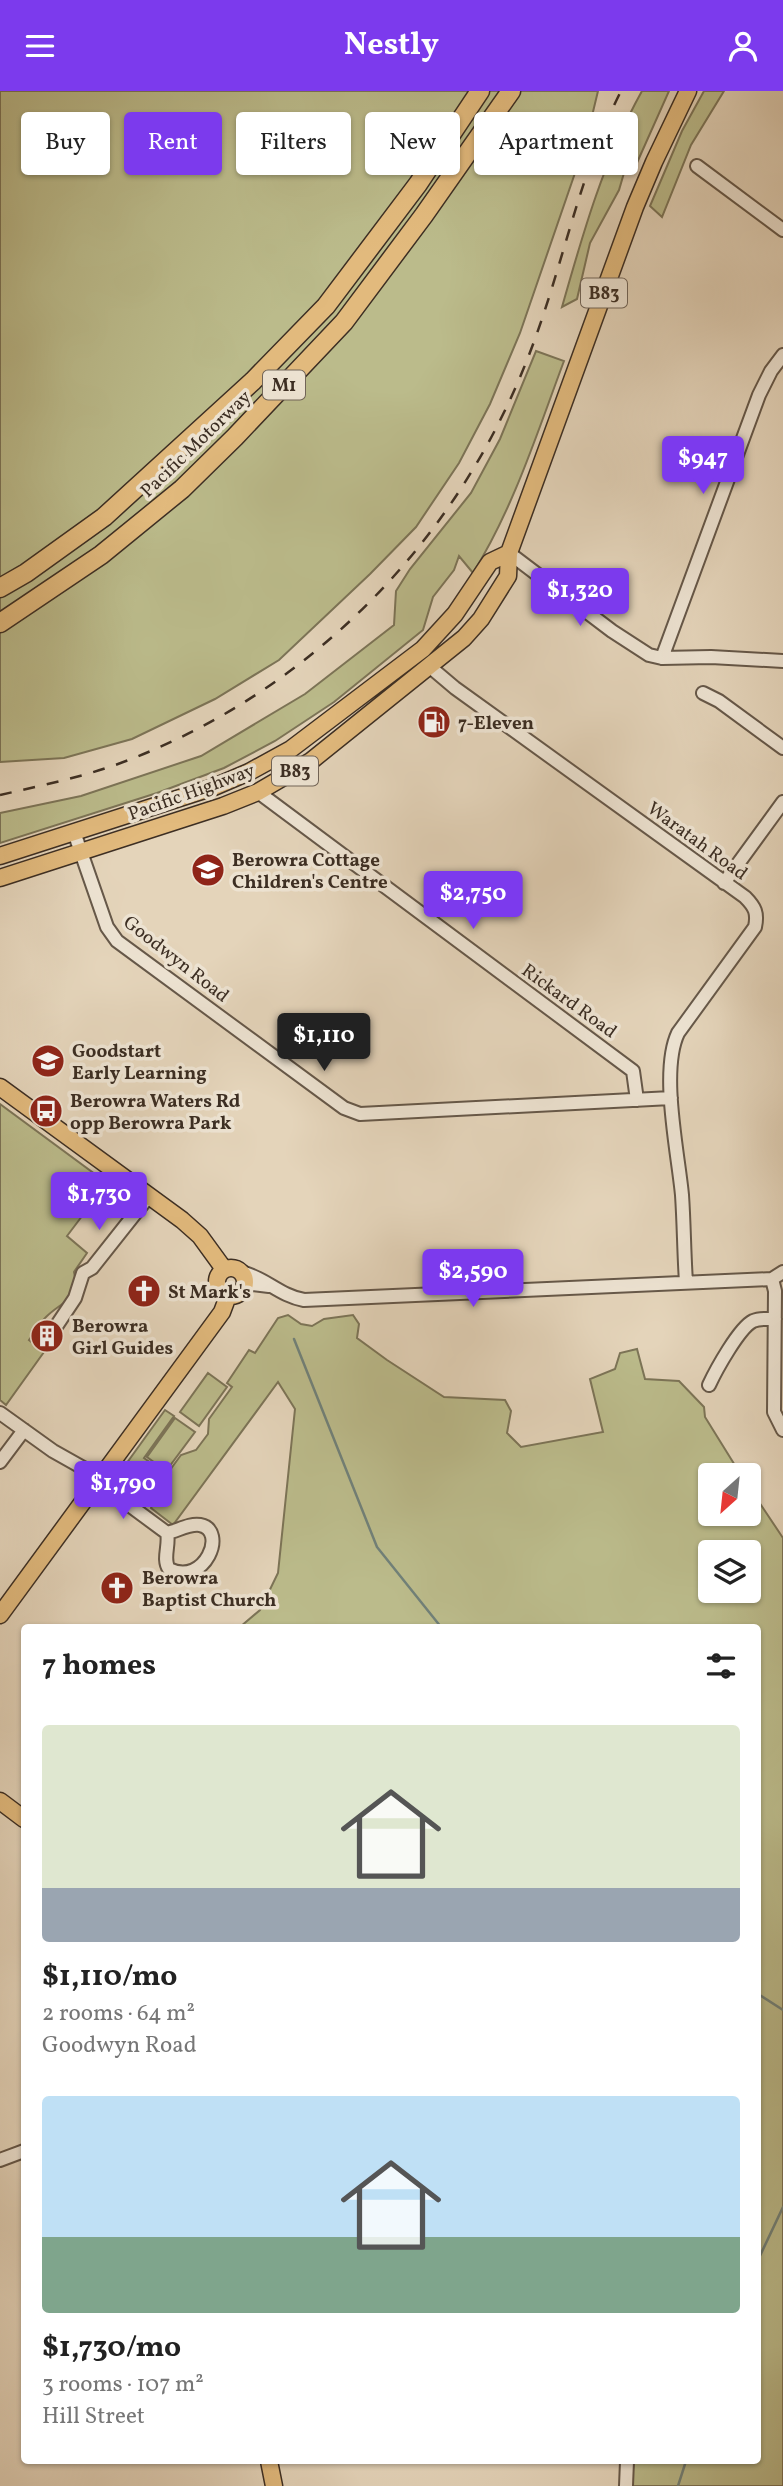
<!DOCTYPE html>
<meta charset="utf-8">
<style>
body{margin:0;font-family:Vollkorn,serif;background:#f6f6f6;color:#222;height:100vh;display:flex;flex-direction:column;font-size:26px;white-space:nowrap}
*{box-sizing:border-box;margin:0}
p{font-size:23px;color:#767676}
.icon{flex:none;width:38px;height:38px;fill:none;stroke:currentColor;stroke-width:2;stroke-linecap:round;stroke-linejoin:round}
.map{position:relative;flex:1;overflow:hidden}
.details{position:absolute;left:21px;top:1533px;width:740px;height:840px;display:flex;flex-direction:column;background:#fff;border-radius:7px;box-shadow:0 2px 5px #0004}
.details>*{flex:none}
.banner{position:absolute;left:21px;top:21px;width:742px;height:63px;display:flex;gap:14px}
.needle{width:46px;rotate:207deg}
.tools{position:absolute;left:698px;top:1372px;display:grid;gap:14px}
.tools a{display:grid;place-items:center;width:63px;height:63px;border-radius:7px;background:#fff;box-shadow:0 2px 5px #0004;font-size:35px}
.price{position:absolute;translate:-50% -60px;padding:0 16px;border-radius:7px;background:#7c3aed;color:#fff;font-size:23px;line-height:46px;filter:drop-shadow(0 2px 4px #0008)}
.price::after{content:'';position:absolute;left:50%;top:42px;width:21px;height:16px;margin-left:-10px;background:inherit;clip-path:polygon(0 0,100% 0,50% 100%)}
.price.active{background:#222;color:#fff}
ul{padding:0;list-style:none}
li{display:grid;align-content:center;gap:14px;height:371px;padding:0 21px}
li span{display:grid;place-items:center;height:217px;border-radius:7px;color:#555}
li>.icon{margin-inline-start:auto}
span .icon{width:126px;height:126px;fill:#fffc;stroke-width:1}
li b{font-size:30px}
h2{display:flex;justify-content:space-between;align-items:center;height:84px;padding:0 21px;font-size:30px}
.tag{padding:0 24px;border-radius:7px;background:#fff;box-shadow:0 2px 5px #0004;font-size:24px;line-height:63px}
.tag.active{background:#7c3aed;color:#fff}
header{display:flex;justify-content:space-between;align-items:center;height:91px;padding:0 21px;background:#7c3aed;color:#fff;font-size:32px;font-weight:700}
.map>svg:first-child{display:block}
.green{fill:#bbbb8b;stroke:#7c7457;stroke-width:2;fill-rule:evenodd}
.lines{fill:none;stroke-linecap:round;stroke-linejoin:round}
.stream{stroke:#718179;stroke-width:2.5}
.minor-casing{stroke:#665849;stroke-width:16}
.major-casing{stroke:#3c2e23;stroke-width:19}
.highway-casing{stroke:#3c2e23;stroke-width:21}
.minor{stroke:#ede3d2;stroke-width:12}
.major{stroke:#e2ba7d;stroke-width:16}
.highway{stroke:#e2ba7d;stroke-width:18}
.rail{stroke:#3c2e23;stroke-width:2.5;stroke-dasharray:12 12;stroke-linecap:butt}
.labels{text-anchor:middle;stroke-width:7;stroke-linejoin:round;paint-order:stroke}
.shield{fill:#ede3d2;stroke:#716458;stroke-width:2}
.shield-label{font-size:18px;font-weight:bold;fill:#3c2e23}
.street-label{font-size:19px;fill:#3c2e23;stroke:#ede3d2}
.poi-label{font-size:19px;font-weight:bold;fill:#3c2e23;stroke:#ede3d2;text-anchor:start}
</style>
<header><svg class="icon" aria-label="menu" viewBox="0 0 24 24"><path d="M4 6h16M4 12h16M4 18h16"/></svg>Nestly<svg class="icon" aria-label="person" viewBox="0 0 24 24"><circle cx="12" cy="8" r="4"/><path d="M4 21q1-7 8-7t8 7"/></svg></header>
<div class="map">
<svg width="783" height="2395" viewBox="0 0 783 2395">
<rect width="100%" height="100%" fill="#e4d4ba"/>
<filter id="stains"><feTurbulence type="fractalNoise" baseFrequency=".00286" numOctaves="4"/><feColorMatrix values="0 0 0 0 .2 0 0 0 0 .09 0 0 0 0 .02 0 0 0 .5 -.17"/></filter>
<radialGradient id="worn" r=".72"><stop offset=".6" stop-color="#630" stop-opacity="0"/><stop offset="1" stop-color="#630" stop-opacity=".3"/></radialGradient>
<path class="green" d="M0 0H598L586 50 520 242 490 313 459 372 416 436 370 483 279 569 215 608 132 648 64 667 0 671Z
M642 0H669L636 74 624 82 619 99 590 152 577 208 562 216C583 142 604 68 642 0Z
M704 0H724L691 54 662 126 650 115 682 40Z
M536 260 564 270C537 342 514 416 473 482L459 465 454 479 433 506 423 539 334 611 275 650 224 677 157 702 0 752V722L81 705 201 665 305 603 394 534 396 500 410 478 471 402 500 348Z
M0 1013 107 1092 67 1145 87 1162 74 1181C81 1209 63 1209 46 1226 40 1232 35 1241 29 1249L44 1261 6 1314 0 1309Z
M288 1224 301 1233 312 1235 324 1228 353 1224 359 1233 357 1247 387 1269 444 1306 505 1309 511 1320 507 1342 521 1356 603 1341 590 1288 615 1278 620 1262 637 1258 645 1288 679 1290 704 1316 705 1326 741 1384H710V1423H749V1396L783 1447V2395H631L634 2370H758V1536H240L260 1519 278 1482 295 1318 278 1291 173 1434 151 1417 154 1412 125 1390 123 1393 117 1391 116 1387 165 1319 174 1325 144 1367 167 1383 181 1364 196 1359 208 1343 209 1328 232 1296 227 1292 249 1259 255 1262 278 1227ZM710 1461H749V1500H710Z
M208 1282 227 1296 199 1335 180 1321Z
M175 1327 195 1341 166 1380 147 1366Z"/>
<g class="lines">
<path class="stream" d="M294 1248 377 1456 441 1536
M758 1903 783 1919
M758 2169 783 2116
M678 2395 686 2370"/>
<defs>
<path id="minor" d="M697 75 783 139
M509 462 612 540 649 564 662 567 711 566 783 570
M662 567 759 304 771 280 783 264
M429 575 455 597 745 806C755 816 758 822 755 836L678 942C660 980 678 1061 682 1104 684 1133 684 1162 686 1191
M703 602 719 610 783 657
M258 701 633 980 637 1009
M74 741 107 836 117 850 344 1017 360 1023 671 1007
M724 792 783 711
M241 1181C264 1186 280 1205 304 1209L772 1188 783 1181
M772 1188 775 1200 774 1321 783 1339
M244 1196 253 1193 269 1195
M57 1234 75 1207 83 1182 92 1177 149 1105
M709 1294C716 1279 739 1237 753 1230 760 1227 767 1228 775 1228
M0 1322 53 1360 101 1387
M0 1371 24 1339
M98 1391 167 1442C170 1454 162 1468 169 1478 205 1496 228 1439 200 1434 190 1432 177 1440 167 1442
M0 2069 24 2060
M626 2395 627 2370"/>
<path id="major" d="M0 765 214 696 249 681 291 658 423 558 455 523 490 471 509 462
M0 787 223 715 258 701 311 670 464 547 481 528 508 485 509 462 635 116 654 71 688 0
M0 996 182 1129 200 1145 224 1178
M217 1191a14 14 0 1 1 28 0a14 14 0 1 1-28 0Z
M0 1524 222 1221 228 1205
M0 1710 24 1728
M269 2370 274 2395"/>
<path id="highway" d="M0 497 26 482 104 426 253 290 326 215 418 93 480 0
M0 532 101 464 182 398 235 346 344 231 424 124 511 0"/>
</defs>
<use href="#minor" class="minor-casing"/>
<use href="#major" class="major-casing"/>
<use href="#highway" class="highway-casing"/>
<use href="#minor" class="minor"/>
<use href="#major" class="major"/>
<use href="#highway" class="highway"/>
<path class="rail" d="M0 704C39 695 79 687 118 673 306 604 454 455 527 269 562 181 578 85 621 0"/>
</g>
<defs>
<symbol id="fuel-disc" viewBox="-11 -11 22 22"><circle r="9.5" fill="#8f2418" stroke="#ede3d2"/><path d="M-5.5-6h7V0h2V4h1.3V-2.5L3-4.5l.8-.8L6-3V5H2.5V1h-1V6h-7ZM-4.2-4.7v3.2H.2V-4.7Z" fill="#fff"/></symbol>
<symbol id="school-disc" viewBox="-11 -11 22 22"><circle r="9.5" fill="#8f2418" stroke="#ede3d2"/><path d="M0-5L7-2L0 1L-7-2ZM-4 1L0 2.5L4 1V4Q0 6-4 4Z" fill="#fff"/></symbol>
<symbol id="bus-disc" viewBox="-11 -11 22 22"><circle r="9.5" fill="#8f2418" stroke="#ede3d2"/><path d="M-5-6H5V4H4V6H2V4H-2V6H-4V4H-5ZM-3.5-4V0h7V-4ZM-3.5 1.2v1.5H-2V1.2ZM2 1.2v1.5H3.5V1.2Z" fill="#fff"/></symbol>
<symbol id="church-disc" viewBox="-11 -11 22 22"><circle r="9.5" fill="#8f2418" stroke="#ede3d2"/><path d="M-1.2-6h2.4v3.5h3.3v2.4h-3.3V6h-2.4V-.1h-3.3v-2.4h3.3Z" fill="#fff"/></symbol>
<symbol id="building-disc" viewBox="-11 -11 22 22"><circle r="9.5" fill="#8f2418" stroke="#ede3d2"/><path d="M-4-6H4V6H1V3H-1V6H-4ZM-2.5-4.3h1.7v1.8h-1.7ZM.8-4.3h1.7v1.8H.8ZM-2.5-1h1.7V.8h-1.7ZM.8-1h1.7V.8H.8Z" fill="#fff"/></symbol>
</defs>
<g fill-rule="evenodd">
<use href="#fuel-disc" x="415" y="612" width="38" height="38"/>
<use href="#school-disc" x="189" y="760" width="38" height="38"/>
<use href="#school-disc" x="29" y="951" width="38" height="38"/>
<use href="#bus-disc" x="27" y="1001" width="38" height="38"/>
<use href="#church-disc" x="125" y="1181" width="38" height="38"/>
<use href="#building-disc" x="28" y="1226" width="38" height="38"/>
<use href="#church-disc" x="98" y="1478" width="38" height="38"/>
</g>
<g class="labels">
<g class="shield">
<rect x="581" y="187.5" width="46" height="29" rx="5"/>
<rect x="263" y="279.5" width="42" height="29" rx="5"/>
<rect x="272" y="665.5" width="46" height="29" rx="5"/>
</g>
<g class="shield-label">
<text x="604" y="208">B83</text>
<text x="284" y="300">M1</text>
<text x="295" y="686">B83</text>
</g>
<g class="street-label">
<text transform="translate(195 352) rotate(-44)" y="7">Pacific Motorway</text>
<text transform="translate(191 700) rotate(-20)" y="7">Pacific Highway</text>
<text transform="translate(698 749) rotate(36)" y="7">Waratah Road</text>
<text transform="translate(177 867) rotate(38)" y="7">Goodwyn Road</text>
<text transform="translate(570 909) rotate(36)" y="7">Rickard Road</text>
</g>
<g class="poi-label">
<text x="458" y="638">7-Eleven</text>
<text x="232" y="775">Berowra Cottage<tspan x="232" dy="22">Children's Centre</tspan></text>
<text x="72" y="966">Goodstart<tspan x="72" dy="22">Early Learning</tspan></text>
<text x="70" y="1016">Berowra Waters Rd<tspan x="70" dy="22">opp Berowra Park</tspan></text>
<text x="168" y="1207">St Mark's</text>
<text x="72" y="1241">Berowra<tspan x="72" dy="22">Girl Guides</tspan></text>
<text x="142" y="1493">Berowra<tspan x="142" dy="22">Baptist Church</tspan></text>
</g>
</g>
<rect width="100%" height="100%" filter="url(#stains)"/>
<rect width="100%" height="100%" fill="url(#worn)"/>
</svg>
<div class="tools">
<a><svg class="needle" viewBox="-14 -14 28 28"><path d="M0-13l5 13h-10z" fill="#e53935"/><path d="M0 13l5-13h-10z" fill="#767676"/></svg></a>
<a><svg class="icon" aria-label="layers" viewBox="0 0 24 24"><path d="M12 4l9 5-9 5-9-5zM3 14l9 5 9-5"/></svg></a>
</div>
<b class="price" style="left:703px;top:405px">$947</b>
<b class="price" style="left:580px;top:537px">$1,320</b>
<b class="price" style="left:473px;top:840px">$2,750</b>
<b class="price active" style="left:324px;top:982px">$1,110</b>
<b class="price" style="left:99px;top:1141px">$1,730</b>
<b class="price" style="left:473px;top:1218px">$2,590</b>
<b class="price" style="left:123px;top:1430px">$1,790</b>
<div class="banner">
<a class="tag">Buy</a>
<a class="tag active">Rent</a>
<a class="tag">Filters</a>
<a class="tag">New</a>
<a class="tag">Apartment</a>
</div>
<section class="details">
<h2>7 homes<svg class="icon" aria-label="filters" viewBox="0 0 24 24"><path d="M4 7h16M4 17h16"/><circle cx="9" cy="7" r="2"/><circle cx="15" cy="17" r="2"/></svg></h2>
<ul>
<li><span style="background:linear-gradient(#dfe7d0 75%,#9aa5b1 0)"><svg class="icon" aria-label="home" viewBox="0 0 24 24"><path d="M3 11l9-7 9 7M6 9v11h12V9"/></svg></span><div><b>$1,110/mo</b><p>2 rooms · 64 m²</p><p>Goodwyn Road</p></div></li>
<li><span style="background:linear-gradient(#bfe0f5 65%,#7fa58c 0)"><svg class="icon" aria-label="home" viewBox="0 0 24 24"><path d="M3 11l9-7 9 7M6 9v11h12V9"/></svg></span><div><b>$1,730/mo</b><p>3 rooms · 107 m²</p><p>Hill Street</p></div></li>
</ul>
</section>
</div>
